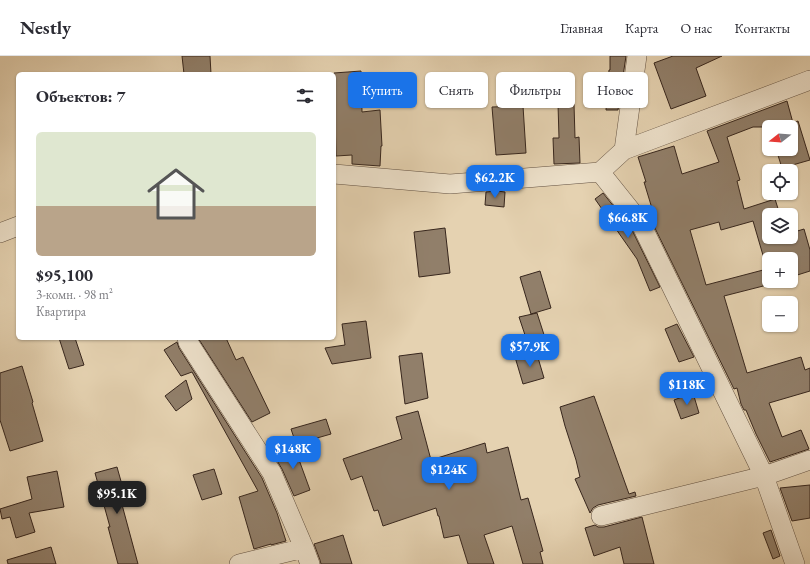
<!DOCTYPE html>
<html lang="ru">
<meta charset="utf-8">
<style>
body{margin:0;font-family:"EB Garamond",serif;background:#f7f7f7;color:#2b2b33;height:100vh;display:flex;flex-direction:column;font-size:15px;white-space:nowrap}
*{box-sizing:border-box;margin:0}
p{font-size:13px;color:#7c7c81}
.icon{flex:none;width:22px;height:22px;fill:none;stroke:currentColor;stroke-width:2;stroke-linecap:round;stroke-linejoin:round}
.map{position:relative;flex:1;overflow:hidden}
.drawer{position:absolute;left:16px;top:16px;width:320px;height:268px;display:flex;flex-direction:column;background:#fff;border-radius:6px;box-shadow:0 1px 3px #0004}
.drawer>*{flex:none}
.guide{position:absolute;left:348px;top:16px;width:380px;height:36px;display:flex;gap:8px}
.needle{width:26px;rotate:253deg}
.tools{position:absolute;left:762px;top:64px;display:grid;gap:8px}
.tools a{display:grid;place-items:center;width:36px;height:36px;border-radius:6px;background:#fff;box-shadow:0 1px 3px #0004;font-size:20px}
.price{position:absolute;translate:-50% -34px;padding:0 9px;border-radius:8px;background:#1a73e8;color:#fff;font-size:13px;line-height:26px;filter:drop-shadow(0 1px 2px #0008)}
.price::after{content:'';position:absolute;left:50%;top:24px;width:12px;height:9px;margin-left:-6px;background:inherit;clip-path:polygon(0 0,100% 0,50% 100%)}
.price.active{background:#222;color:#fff}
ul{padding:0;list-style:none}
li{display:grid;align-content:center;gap:8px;height:212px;padding:0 20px}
li span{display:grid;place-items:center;height:124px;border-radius:6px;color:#555}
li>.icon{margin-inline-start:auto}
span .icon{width:72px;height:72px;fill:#fffc;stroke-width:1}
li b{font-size:17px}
h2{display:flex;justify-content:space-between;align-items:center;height:48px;padding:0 20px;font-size:17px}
.pill{padding:0 14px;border-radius:6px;background:#fff;box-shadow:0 1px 3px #0004;font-size:14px;line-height:36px}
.pill.active{background:#1a73e8;color:#fff}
header{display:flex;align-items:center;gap:24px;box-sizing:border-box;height:56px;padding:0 20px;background:#fff;border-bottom:1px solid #e1e1e2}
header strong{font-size:19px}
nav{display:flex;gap:22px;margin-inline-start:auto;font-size:14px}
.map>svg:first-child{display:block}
.building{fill:#917f6a;stroke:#37261d;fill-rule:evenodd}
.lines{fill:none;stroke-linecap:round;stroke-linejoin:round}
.minor-casing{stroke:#625142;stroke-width:20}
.minor{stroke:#eee2cc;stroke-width:19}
</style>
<header>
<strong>Nestly</strong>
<nav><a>Главная</a><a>Карта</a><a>О нас</a><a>Контакты</a></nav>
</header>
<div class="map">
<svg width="810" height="508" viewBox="0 0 810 508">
<rect width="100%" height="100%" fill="#e5d2b1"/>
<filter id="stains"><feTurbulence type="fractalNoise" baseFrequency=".005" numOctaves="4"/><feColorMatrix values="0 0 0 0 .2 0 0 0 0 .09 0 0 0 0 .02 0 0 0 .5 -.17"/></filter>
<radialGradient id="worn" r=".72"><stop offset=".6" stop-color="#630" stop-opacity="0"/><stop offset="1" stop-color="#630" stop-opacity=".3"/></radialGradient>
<path class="building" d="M182 0H210L211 18H184Z
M610 0H626L618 54H606L609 14H610Z
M673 0H722L696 12 706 40 671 53 654 7Z
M361 15 362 56 380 54 382 90H381L380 110 352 108V99L336 100 334 17Z
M787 45 793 67 798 65 810 104 782 112 776 93H791V71H753L727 81 740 124 737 125 744 153 775 143 780 159H769V181H791V177L804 173 810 194V215L791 221V203H769V225H778L775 226V227L724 240 747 317 801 301 805 314 810 312V335L769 347 782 381 801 374 809 393 770 406 756 378 746 354H744L741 348 737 332 734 333 649 160 654 159 644 126H646L638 101 674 90 682 118 719 106 707 75ZM753 165 767 213 706 229 690 174 719 166 721 174Z
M558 48H574L575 82 579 81 580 107 554 108 553 82H559Z
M523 50 526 97 496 99 492 51Z
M497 135 505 136 504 151 485 149 486 136Z
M603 137 631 172 660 231 650 235 637 203 595 143Z
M445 172 450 217 419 221 414 176Z
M540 215 551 252 531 258 520 221Z
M537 257 547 288 530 294 519 261Z
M366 265 371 302 332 308 325 292 345 289 342 268Z
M677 268 694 301 679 306 665 273Z
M59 282H75L84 309 69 313Z
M198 282H226L236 304 243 301 270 357 252 366Z
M177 286 179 292 262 422 277 457 286 485 271 489V488L254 493 239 441 258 435 192 316 181 320 164 294Z
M536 295 544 322 523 328 515 301Z
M422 297 428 342 405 348 399 300Z
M22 310 33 346 32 347 43 385 10 395 0 364V317Z
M186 324 192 343 176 355 165 340Z
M693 337 699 357 681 363 674 344Z
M594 340 629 438 635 436 636 440 598 449 593 452 590 457 575 423 580 421 576 404 565 370 560 351Z
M418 355 431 404 485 387 487 397 508 391 521 444 528 442 543 495 540 496 543 508H523L512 470 484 479 494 508H468L459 479 444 482 439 460H438L436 452 383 470 378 454 374 455 362 420 351 424 343 403 402 383 396 361Z
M326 363 331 378 296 388 291 373Z
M294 390 310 434 294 440 282 413 273 398Z
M117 411 126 443 121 445 138 508H118L108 471H110L95 417Z
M214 413 222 438 202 444 193 419Z
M57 415 64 451 29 457 35 476 16 482 10 461 2 463 0 453 32 443 27 421Z
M810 429V462L792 465 780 432Z
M642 461 654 508H624L620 491 594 500 585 472 595 469 598 471H604Z
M771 474 780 500 773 503 763 477Z
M343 479 352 508H321L320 504 314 488Z
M51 491 56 508H8L7 504Z"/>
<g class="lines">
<defs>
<path id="minor" d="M624 94 637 0
M600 116 640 166 764 420 795 508
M334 118 450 128 600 116 624 94 810 24
M0 177 18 170
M187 282 188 286 272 417 304 492 310 508
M601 460 764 420 810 404
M239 508 304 492"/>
</defs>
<use href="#minor" class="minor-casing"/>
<use href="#minor" class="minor"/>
</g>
<rect width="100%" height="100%" filter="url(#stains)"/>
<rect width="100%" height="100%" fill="url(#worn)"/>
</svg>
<div class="tools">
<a><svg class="needle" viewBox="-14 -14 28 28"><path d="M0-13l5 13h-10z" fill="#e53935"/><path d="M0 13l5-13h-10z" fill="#7c7c81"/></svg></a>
<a><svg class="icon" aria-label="locate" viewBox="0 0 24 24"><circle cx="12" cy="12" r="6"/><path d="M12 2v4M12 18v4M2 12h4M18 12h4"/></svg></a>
<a><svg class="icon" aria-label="layers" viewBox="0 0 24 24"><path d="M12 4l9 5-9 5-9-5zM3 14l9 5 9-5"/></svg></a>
<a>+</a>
<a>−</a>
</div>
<b class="price" style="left:495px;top:143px">$62.2K</b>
<b class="price" style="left:628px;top:183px">$66.8K</b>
<b class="price" style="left:530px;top:312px">$57.9K</b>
<b class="price" style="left:687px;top:350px">$118K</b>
<b class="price" style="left:293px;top:414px">$148K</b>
<b class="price" style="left:449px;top:435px">$124K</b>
<b class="price active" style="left:117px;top:459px">$95.1K</b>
<div class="guide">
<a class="pill active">Купить</a>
<a class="pill">Снять</a>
<a class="pill">Фильтры</a>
<a class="pill">Новое</a>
</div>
<section class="drawer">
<h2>Объектов: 7<svg class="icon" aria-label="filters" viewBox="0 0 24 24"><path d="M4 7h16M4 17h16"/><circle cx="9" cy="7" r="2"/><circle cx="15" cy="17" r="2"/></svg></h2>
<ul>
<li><span style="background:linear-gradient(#dfe7d0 60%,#b9a48a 0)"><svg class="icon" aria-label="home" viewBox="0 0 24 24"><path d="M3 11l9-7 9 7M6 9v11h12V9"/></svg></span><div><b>$95,100</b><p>3-комн. · 98 m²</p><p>Квартира</p></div></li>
</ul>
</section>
</div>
